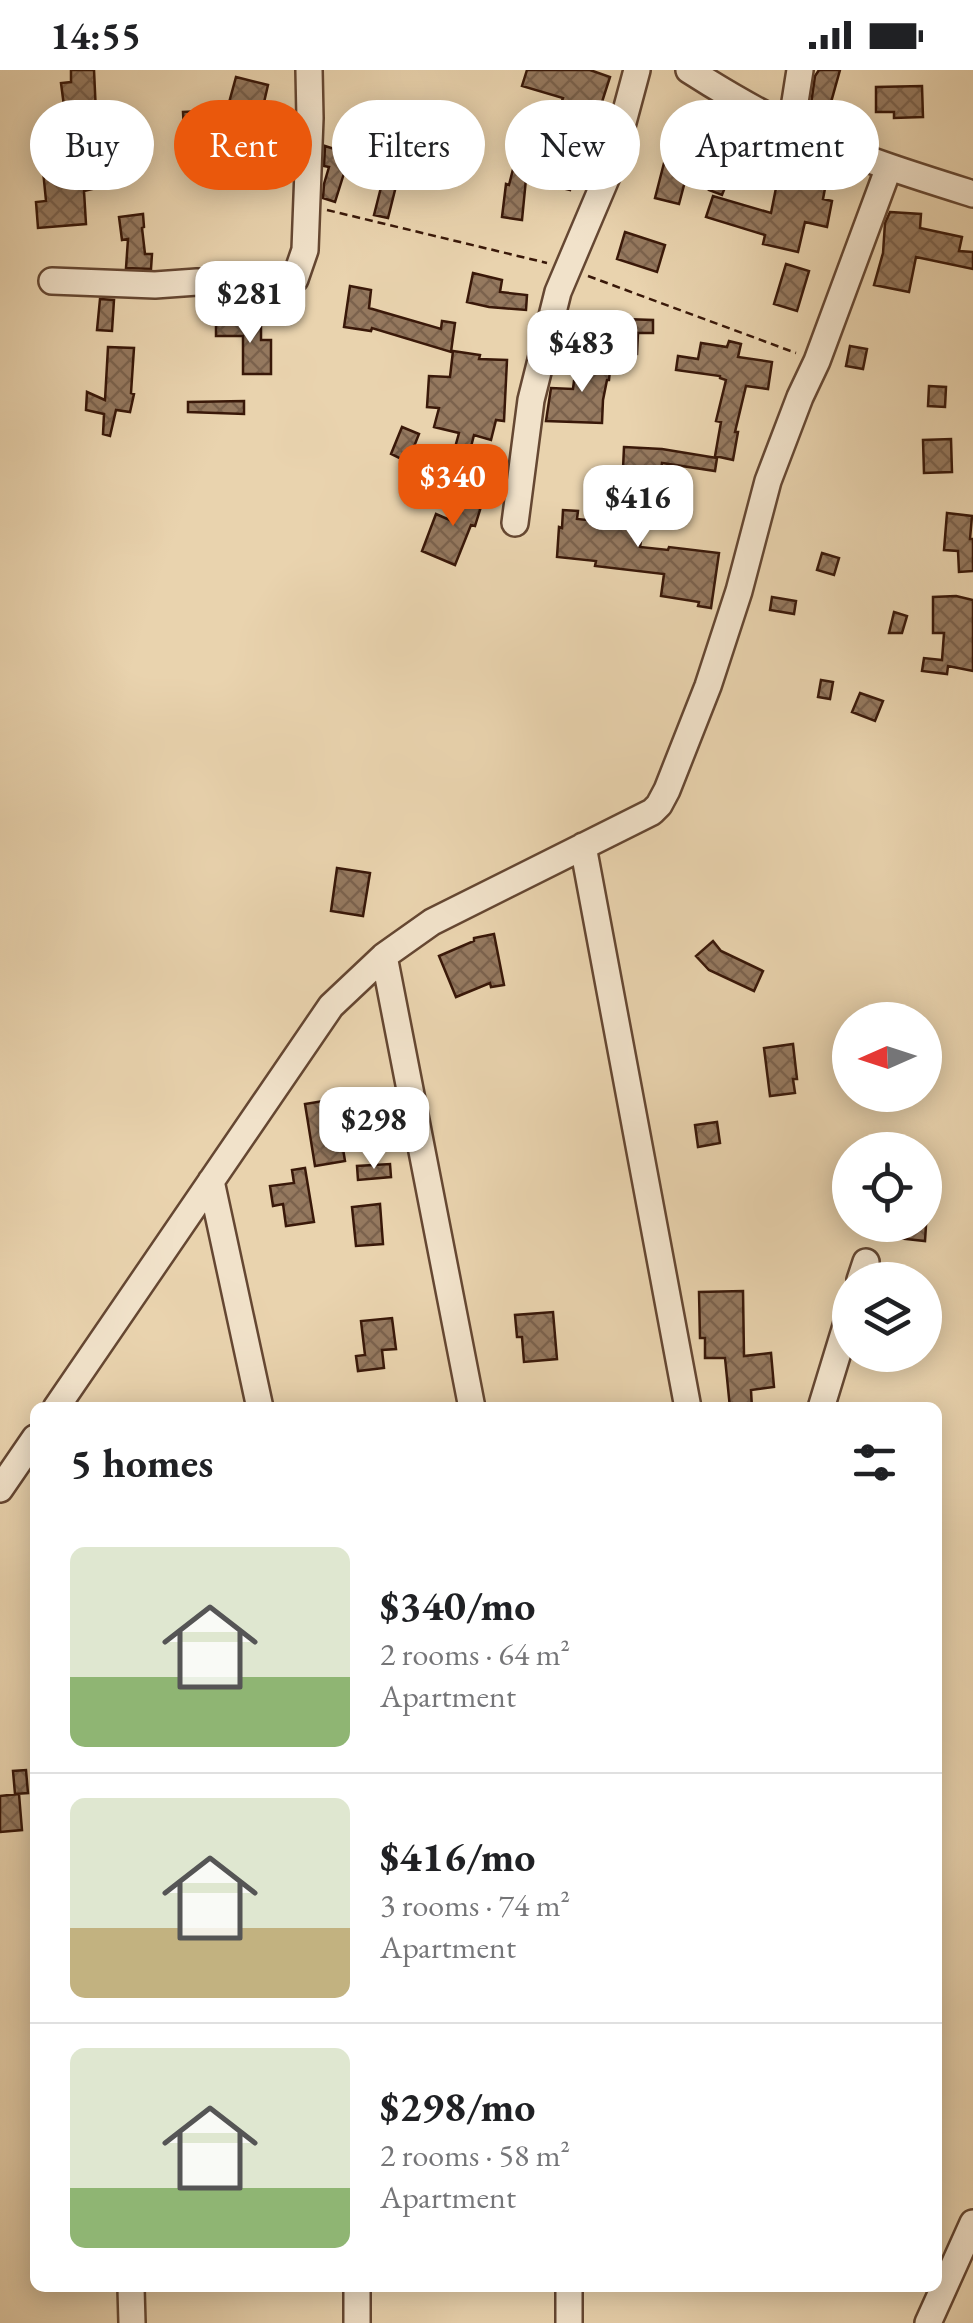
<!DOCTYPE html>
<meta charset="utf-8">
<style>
body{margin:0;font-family:"EB Garamond",serif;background:#f2f2f2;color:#202124;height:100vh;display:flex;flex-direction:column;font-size:38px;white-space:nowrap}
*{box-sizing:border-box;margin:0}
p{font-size:32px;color:#757577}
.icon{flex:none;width:55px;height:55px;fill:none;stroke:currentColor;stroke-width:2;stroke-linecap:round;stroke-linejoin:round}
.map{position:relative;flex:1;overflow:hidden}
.sheet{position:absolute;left:30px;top:1332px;width:912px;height:890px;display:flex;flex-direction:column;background:#fff;border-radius:15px;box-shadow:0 5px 25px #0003}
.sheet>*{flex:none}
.banner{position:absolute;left:30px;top:30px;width:915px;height:90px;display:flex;gap:20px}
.needle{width:65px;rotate:267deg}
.buttons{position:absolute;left:832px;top:932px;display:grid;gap:20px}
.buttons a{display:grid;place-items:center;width:110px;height:110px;border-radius:50%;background:#fff;box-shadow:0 5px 25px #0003;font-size:50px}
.price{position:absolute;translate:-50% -85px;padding:0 22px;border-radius:20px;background:#fff;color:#222;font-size:32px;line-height:65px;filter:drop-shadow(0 2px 5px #0008)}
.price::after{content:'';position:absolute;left:50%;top:60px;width:30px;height:22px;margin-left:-15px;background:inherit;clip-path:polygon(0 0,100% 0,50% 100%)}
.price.current{background:#ea580c;color:#fff}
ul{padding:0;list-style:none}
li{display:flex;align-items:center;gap:30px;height:250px;padding:0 40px}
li+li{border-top:2px solid #e0e0e0}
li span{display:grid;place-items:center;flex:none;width:280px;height:200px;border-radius:15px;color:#555}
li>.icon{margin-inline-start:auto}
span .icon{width:120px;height:120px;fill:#fffc;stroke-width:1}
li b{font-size:42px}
h2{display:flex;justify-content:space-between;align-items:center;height:120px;padding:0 40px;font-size:42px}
.chip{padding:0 35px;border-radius:45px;background:#fff;box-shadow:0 5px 25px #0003;font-size:35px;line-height:90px}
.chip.current{background:#ea580c;color:#fff}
.status{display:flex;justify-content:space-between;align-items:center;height:70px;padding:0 50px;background:#fff;direction:ltr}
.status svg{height:28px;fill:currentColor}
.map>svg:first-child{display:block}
.building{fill:url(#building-cross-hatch);stroke:#391809;stroke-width:2.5}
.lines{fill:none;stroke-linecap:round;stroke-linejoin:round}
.minor-casing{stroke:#654732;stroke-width:30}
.path{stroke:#391809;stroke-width:2.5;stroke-dasharray:8 5;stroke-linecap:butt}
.minor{stroke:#f1e2ca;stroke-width:25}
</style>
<div class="status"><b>14:55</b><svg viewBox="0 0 49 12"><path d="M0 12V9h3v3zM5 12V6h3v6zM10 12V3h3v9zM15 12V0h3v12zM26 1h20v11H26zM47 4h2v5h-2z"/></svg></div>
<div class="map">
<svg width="973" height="2253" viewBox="0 0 973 2253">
<defs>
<pattern id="building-cross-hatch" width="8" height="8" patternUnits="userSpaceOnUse" patternTransform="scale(2.5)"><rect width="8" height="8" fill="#95795f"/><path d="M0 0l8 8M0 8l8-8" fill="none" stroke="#7b624d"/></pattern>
</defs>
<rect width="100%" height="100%" fill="#e9d3ae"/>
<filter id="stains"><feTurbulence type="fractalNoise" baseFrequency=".002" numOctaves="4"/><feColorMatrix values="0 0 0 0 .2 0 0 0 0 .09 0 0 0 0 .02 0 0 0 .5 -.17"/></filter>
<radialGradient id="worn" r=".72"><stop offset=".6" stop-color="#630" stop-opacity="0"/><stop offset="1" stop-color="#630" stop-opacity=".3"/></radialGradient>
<path class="building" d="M71 0H94L96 43 65 44 61 13 71 12Z
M527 0H590L610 7 601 35 605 36 596 68 584 65 570 120 526 109 522 150 502 147 506 114 509 115 519 76H515L518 57 560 64 566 42 559 39 563 28 522 16Z
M819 0H840L830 36 855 43 849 65 809 48 815 6Z
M236 7 268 15 257 63 218 54V60L184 61 183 42 227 40Z
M922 16 923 47 894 48V42H876V17Z
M126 71 130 94 126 95 129 110 84 121 86 154 38 158 36 132 46 131 41 80 76 77 77 79Z
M392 74 443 85 440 94 462 101 458 114 401 96 388 148 374 145Z
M325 76 350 84 335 132 323 128 324 114 329 97 324 96Z
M664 93 688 100 679 134 655 128Z
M780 98 827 108 823 129 832 131 827 157 805 152 798 182 763 174 765 165 706 147 713 126 771 143Z
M716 100 730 105 722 125 709 120Z
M890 142 921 144 920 158 962 167 959 181 973 182V199L916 187 909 222 874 215 883 183 885 153Z
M143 144 144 157 142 158 145 184H152L151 199 126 198 128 169 122 170 119 147Z
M625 162 665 175 657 202 617 189Z
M786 194 809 201 797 241 774 234Z
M473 203 502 210 500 222 527 225 526 240 489 237 467 232Z
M350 216 371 220 369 238 441 259 442 251 455 253 451 282 372 258 371 261 344 257Z
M100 229 114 230 112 261 97 260Z
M624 249 653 250V263H638L637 284H623Z
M216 253H261V270H271V304H243V266H216Z
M566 258 579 259 578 279 561 278Z
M729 271 741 274 738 287 772 292 768 319 746 316 735 362H738L733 390 715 386 721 352 716 351 726 310 720 308V306L676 300 678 286 698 289 701 273 727 277Z
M850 276 867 279 863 299 846 296Z
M108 277 134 278 131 323 134 324 130 342 116 340 110 366 103 364 104 344 86 340 87 322 105 330Z
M453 281 480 285 479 289 507 290 504 351 496 350 491 370 474 365 462 412 418 397 391 384 402 357 419 364 413 379 451 392 459 363 434 357 439 338 427 337 429 306 450 307Z
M582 287 611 290 609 310H607L603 330 602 353 546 351 551 318 573 319 574 311 580 312Z
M929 316 946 317 945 337 928 336Z
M244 331V344L188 342V332Z
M951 369 952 402 924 403 923 370Z
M624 377 662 379 717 388 715 401 662 393 661 401 623 399Z
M460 420 484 427 475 456 471 455 455 495 422 481 436 444 452 451Z
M612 422 648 427 640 477 668 480 669 477 719 483 711 538 698 536 699 532 661 526 664 504 595 496 596 491 557 487 559 457 562 458 563 440 578 441 577 449 606 452Z
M947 443 972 446 970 469H973V501L959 502 958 481 944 480Z
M822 483 839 488 834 505 817 500Z
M956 526 973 530V601L948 596 947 604 922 601 924 588 942 590 944 563H933V527Z
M772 527 796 531 794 544 770 540Z
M894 542 907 546 902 563H889Z
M821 610 833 612 830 629 818 627Z
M860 623 883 631 875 651 852 642Z
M337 798 370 803 363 846 331 841Z
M494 864 504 915 491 917 490 913 456 927 439 886 474 871V868Z
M713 871 721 881 763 901 754 921 709 900 696 886Z
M793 974 797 1009H793L795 1023 770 1026 764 978Z
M330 1030 332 1043 337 1042 345 1091 315 1096 305 1034Z
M717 1052 720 1073 698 1077 695 1055Z
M390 1094 391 1107 358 1110 357 1096Z
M305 1098 314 1152 286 1156 283 1134 273 1136 270 1116 294 1113 292 1100Z
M380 1134 383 1174 356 1176 352 1137Z
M897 1155H926L925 1171 896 1168Z
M743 1221 744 1286 771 1283 774 1317 751 1320 752 1338H730L725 1288H705V1268H700L699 1222Z
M553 1242 557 1289 524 1292 522 1267H517L515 1245Z
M392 1248 396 1279 382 1280 384 1298 358 1301 356 1286 365 1285 361 1251Z
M26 1700 28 1723 15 1724 13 1701Z
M19 1724 22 1760 0 1762V1726Z"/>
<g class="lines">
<defs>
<path id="minor" d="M689 0C728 25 769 49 812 67 864 90 919 107 973 124
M791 57 800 0
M52 211 155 215 197 212 277 217 295 209 305 180 310 48 309 0
M515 453 531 330 558 222 611 97 637 0
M583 776 688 1338
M384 886 472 1338
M211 1111 260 1338
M860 1210 866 1192
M56 1338 331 936 384 886 432 852 652 742 659 735 667 720 708 616 739 521 768 411 800 327 817 291 889 97
M821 1338 850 1243
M0 1419 35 1368
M131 2218 132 2253
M357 2218V2253
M569 2253V2218
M928 2253 973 2153"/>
</defs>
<use href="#minor" class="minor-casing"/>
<path class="path" d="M327 140 547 193
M588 206 796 283"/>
<use href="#minor" class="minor"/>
</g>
<rect width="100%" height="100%" filter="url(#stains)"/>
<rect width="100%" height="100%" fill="url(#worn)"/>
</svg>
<div class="buttons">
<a><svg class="needle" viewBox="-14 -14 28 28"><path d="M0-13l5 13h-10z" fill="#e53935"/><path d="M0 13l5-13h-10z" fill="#757577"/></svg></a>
<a><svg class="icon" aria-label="locate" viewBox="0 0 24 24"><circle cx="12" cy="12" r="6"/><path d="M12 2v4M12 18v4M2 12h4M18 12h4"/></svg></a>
<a><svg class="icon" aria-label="layers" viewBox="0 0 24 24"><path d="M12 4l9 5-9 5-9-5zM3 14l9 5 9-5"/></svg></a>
</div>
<b class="price" style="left:250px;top:276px">$281</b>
<b class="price" style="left:582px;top:325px">$483</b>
<b class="price current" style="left:453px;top:459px">$340</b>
<b class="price" style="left:638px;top:480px">$416</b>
<b class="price" style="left:374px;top:1102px">$298</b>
<div class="banner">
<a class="chip">Buy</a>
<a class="chip current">Rent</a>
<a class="chip">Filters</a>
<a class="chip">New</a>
<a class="chip">Apartment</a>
</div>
<section class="sheet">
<h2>5 homes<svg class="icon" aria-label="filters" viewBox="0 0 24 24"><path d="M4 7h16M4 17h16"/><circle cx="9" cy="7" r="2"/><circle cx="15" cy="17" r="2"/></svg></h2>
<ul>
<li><span style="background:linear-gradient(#dfe7d0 65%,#8fb573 0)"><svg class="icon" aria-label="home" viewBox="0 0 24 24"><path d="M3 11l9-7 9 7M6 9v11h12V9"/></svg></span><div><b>$340/mo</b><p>2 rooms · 64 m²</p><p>Apartment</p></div></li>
<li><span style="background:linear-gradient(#dfe7d0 65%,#c2b280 0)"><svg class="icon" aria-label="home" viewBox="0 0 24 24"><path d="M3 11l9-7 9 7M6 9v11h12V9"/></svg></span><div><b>$416/mo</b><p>3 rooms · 74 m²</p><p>Apartment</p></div></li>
<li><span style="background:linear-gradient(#dfe7d0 70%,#8fb573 0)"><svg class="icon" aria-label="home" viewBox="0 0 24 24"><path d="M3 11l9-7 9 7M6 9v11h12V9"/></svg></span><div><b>$298/mo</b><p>2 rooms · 58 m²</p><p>Apartment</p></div></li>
</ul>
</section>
</div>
